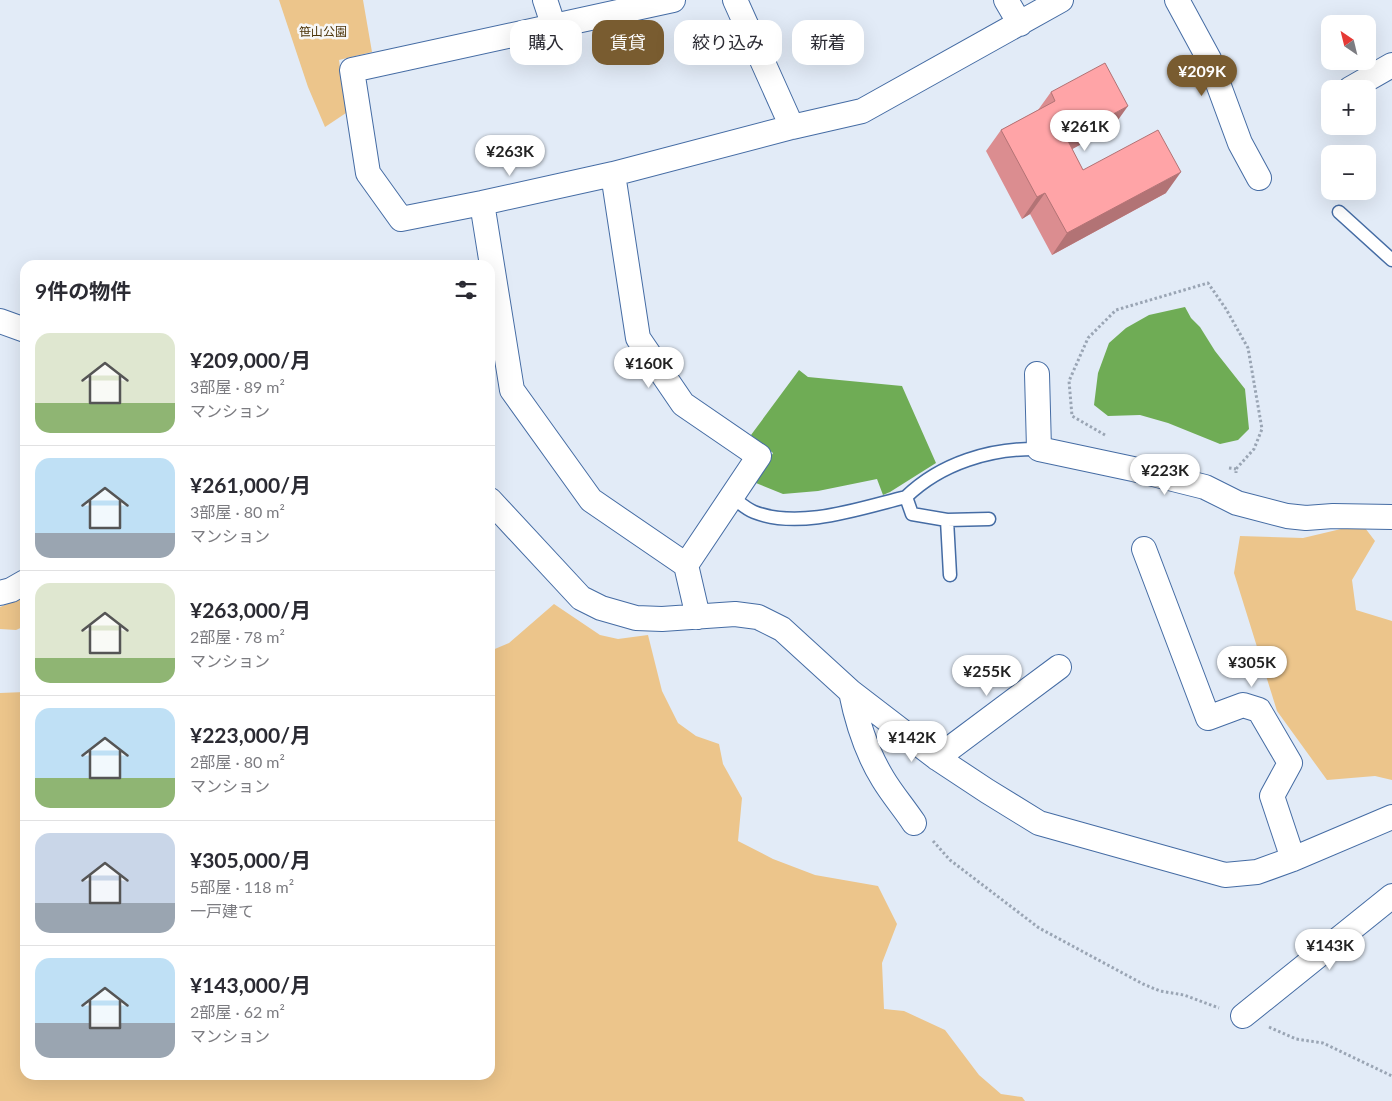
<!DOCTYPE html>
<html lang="ja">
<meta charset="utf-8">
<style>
body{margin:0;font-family:Lato,"Noto Sans JP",sans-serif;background:#f7f7f7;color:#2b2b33;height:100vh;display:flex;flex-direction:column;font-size:19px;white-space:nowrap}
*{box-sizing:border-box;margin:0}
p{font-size:16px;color:#7c7c81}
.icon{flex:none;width:28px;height:28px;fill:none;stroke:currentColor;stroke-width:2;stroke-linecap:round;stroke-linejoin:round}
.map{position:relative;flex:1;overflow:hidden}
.details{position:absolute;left:20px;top:260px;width:475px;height:820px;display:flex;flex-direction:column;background:#fff;border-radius:15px;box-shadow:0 5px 20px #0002}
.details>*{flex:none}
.hud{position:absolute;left:510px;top:20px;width:475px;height:45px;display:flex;gap:10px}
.needle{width:32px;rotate:325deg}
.buttons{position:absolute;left:1321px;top:15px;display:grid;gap:10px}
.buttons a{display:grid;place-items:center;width:55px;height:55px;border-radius:10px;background:#fff;box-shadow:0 5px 20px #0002;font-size:25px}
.price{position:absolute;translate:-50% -42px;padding:0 11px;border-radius:18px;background:#fff;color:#222;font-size:16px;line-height:32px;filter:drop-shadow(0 1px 2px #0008)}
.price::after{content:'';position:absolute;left:50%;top:30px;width:15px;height:11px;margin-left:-8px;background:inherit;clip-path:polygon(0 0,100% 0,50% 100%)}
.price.current{background:#795c30;color:#fff}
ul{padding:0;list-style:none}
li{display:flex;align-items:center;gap:15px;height:125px;padding:0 15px}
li+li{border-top:1px solid #e1e1e2}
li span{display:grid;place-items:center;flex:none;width:140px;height:100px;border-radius:15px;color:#555}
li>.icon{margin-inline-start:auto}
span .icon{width:60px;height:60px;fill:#fffc;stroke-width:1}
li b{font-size:21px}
h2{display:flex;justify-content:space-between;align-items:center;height:60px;padding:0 15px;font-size:21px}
.pill{padding:0 18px;border-radius:15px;background:#fff;box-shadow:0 5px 20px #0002;font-size:18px;line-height:45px}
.pill.current{background:#795c30;color:#fff}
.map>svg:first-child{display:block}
.green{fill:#ecc58b}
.water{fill:#6fac55}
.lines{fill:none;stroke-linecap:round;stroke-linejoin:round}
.service-casing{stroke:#456ca4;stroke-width:15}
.minor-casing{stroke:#456ca4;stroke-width:26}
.path{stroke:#9aa5b4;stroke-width:3;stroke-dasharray:2.5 2.5;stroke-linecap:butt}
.service{stroke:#fff;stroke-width:12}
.minor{stroke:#fff;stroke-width:24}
.wall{fill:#db8d90}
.shaded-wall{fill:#b27375}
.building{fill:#ffa4a7;stroke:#b27375}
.labels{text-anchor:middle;stroke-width:5;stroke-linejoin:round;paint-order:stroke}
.park-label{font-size:12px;fill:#4d350a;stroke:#f7f7f7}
</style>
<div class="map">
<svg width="1392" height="1101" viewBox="0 0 1392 1101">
<rect width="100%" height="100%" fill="#e2ebf7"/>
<path class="green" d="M279 0H363L372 52 339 60 346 113 325 127 308 87Z
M1362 524 1375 541 1352 580 1356 610 1392 621V780L1375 776 1327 780 1277 711 1234 573 1240 536 1303 538Z
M25 597V626L16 630 0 629V607Z
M554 604 600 635 618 639 648 635 662 691 678 723 696 736 719 744 723 764 742 798 738 841 773 859 815 875 878 886 897 924 882 963 884 1009 904 1011 945 1030 979 1075 1001 1094 1022 1097 1025 1101H0V693L25 692V1075H490V651L509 643Z"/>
<path class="water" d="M1185 307 1191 318 1200 327 1215 351 1245 389 1249 429 1238 440 1220 444 1168 423 1140 415 1108 416 1094 405 1098 373 1109 343 1126 328 1149 315Z
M799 370 808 377 902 386 936 463 890 492 883 495 877 479 818 491 783 494 756 483 773 453 751 435Z"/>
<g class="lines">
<defs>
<path id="service" d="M1339 212 1392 260
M732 497C739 502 746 509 754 512 800 530 861 508 906 497
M989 519 947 520 912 514 906 497C941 463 991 448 1039 449
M947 520 950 575"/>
<path id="minor" d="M545 0 554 27
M673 0 352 70 368 173 401 219 482 203 613 174 792 127 862 111 1061 0
M735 0 792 127
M1006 0 1020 24
M1177 0 1209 59 1240 143 1259 178
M1350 89 1392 65
M613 174 638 338 683 404 759 456 686 565
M482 203 512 390 591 500 686 565 698 617
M0 321 25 330
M1037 374 1039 449 1133 469 1205 487 1237 503 1287 516 1306 518 1333 516 1392 517
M490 500 581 598 601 608 636 618 662 619 735 614 758 617 782 629 851 692 937 758 987 791 1039 823 1225 875 1257 872 1293 859 1392 817
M1144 549 1208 718 1243 705 1259 710 1290 763 1272 796 1293 859
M0 593 11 590 25 582
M851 692C857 722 867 753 883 779 892 794 904 808 914 823
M937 758 1059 667
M1243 1016 1392 896"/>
</defs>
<use href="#service" class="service-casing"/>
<use href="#minor" class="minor-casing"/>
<path class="path" d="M1105 435 1072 416 1069 381 1088 338 1116 310 1208 283 1226 309 1248 348 1262 429 1254 449 1236 469V473
M1229 468 1236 469
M933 841 950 860 1039 928 1143 984 1160 991 1184 995 1219 1008
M1269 1027 1296 1039 1323 1043 1392 1076"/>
<use href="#service" class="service"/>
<use href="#minor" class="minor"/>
</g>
<path class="wall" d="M1051 92 1113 127 1072 149 1083 170 1166 193 1052 255 1030 214 1022 219 986 151 1001 130 1038 110Z"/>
<path class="shaded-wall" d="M1128 106 1113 127 1052 160 1067 139Z
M1181 172 1166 193 1052 255 1067 233Z
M1045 193 1030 214 1022 219 1037 197Z"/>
<path class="building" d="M1105 63 1128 106 1067 139 1083 170 1158 130 1181 172 1067 233 1045 193 1037 197 1001 130 1055 101 1051 92Z"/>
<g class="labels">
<g class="park-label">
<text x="323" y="36">笹山公園</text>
</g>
</g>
</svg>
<div class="buttons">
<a><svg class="needle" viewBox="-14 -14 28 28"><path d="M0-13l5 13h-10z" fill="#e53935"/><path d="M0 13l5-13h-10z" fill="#7c7c81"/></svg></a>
<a>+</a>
<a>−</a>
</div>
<b class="price current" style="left:1202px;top:97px">¥209K</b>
<b class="price" style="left:1085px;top:152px">¥261K</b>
<b class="price" style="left:510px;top:177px">¥263K</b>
<b class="price" style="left:649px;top:389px">¥160K</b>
<b class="price" style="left:1165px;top:496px">¥223K</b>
<b class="price" style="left:1252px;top:688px">¥305K</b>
<b class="price" style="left:987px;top:697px">¥255K</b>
<b class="price" style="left:912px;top:763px">¥142K</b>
<b class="price" style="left:1330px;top:971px">¥143K</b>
<div class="hud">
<a class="pill">購入</a>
<a class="pill current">賃貸</a>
<a class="pill">絞り込み</a>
<a class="pill">新着</a>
</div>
<section class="details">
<h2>9件の物件<svg class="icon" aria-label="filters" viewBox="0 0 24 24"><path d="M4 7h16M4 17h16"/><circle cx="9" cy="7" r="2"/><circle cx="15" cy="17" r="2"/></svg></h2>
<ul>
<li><span style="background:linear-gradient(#dfe7d0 70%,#8fb573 0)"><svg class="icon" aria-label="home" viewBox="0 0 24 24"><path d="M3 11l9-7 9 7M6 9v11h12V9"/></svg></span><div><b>¥209,000/月</b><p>3部屋 · 89 m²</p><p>マンション</p></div></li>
<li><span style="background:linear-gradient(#bfe0f5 75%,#9aa5b1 0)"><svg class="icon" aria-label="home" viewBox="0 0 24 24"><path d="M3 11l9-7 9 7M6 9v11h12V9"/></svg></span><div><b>¥261,000/月</b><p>3部屋 · 80 m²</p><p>マンション</p></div></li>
<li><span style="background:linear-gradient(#dfe7d0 75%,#8fb573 0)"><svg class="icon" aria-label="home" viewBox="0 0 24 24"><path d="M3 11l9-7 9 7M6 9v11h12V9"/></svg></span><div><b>¥263,000/月</b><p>2部屋 · 78 m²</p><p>マンション</p></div></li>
<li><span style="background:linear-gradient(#bfe0f5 70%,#8fb573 0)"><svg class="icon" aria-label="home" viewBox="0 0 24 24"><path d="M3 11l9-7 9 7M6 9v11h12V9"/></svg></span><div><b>¥223,000/月</b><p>2部屋 · 80 m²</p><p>マンション</p></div></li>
<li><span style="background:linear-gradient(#c9d6e8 70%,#9aa5b1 0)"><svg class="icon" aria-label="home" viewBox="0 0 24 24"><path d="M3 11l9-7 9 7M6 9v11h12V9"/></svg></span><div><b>¥305,000/月</b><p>5部屋 · 118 m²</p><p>一戸建て</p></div></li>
<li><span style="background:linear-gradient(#bfe0f5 65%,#9aa5b1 0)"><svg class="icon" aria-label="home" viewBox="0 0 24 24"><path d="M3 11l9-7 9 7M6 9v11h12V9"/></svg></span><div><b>¥143,000/月</b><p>2部屋 · 62 m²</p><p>マンション</p></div></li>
</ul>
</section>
</div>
